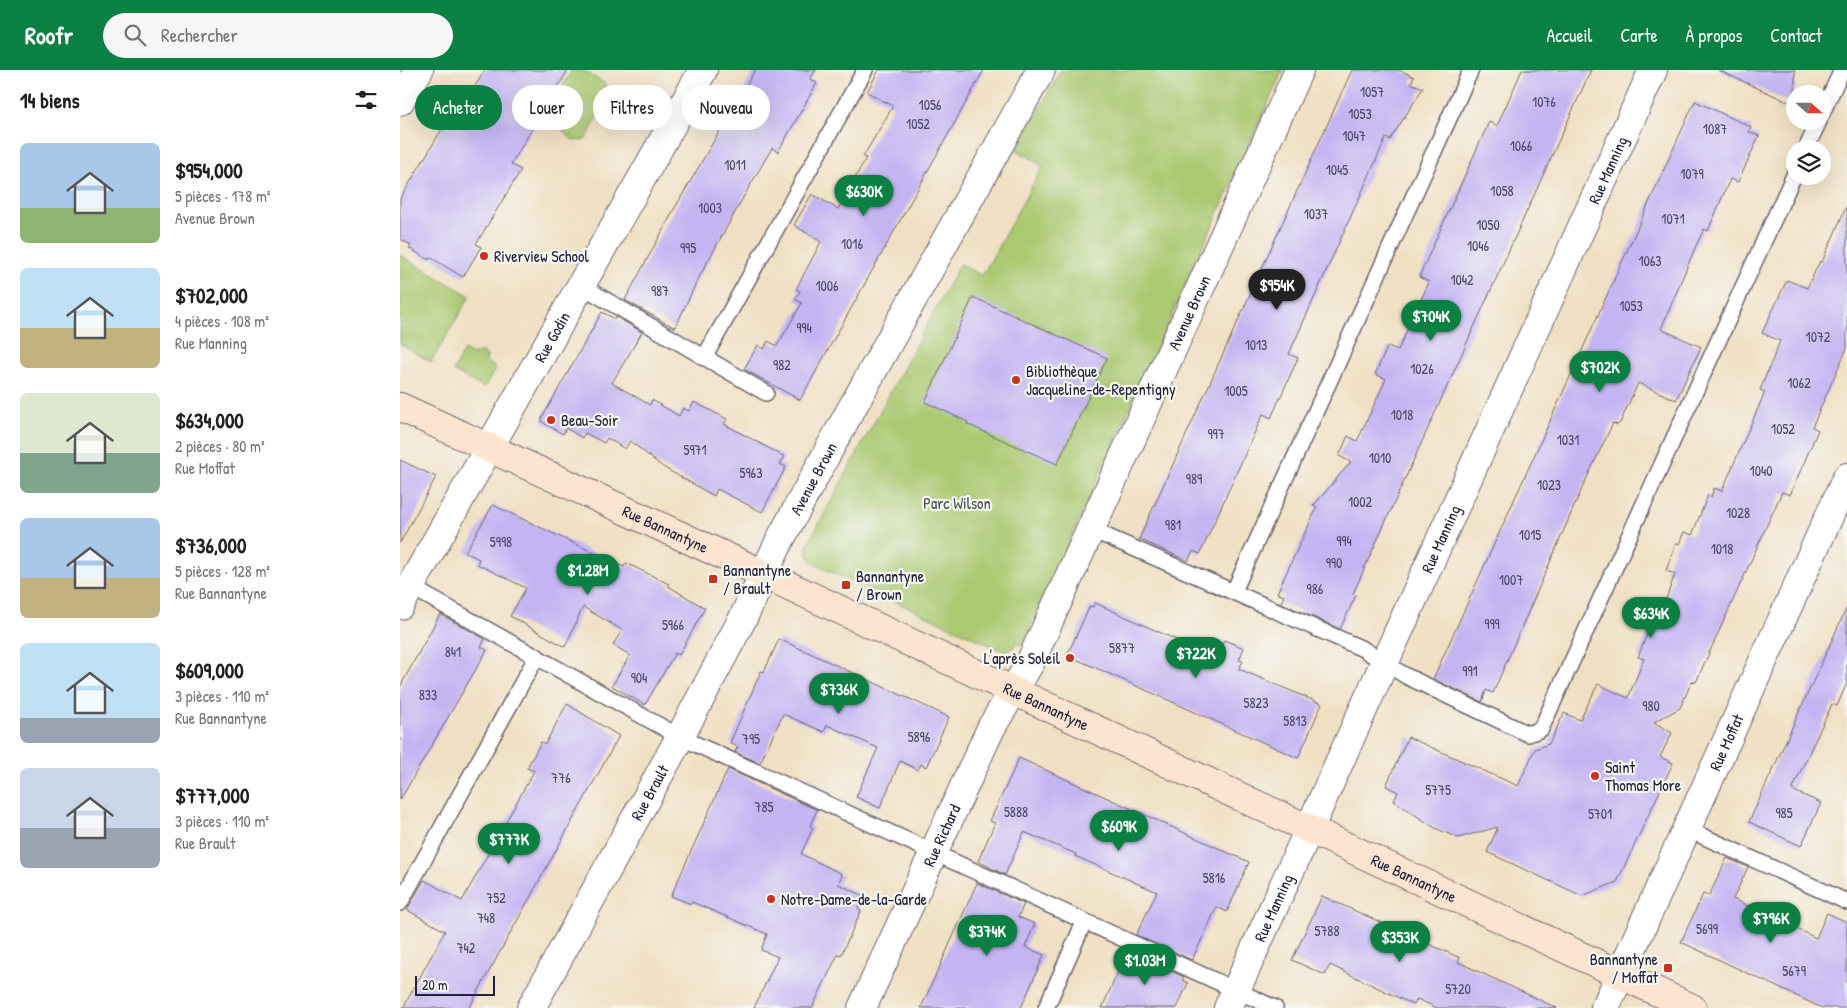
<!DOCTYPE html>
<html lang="fr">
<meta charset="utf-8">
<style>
body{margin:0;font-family:"Patrick Hand",sans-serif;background:#f6f6f6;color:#202124;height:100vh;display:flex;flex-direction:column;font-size:19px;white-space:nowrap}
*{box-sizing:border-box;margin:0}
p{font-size:16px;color:#757577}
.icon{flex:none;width:28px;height:28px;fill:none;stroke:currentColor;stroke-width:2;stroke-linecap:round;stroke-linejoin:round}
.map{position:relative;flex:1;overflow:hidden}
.details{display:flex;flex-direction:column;background:#fff;width:400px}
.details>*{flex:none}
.guide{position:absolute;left:15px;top:15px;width:475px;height:45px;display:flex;gap:10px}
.needle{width:32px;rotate:111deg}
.fabs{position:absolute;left:1386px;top:15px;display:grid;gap:10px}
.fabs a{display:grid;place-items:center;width:45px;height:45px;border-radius:50%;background:#fff;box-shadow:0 5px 20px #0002;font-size:25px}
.scale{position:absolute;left:15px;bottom:12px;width:80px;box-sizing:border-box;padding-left:5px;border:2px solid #22223b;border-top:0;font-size:14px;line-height:18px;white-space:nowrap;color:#22223b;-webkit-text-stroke:4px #f6f6f2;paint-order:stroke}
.price{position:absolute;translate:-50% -42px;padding:0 11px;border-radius:18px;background:#0b8043;color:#fff;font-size:16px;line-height:32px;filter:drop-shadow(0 1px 2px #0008)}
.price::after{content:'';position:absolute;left:50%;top:30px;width:15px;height:11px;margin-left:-8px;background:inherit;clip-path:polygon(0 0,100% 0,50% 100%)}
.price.current{background:#222;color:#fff}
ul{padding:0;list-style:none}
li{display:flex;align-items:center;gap:15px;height:125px;padding:0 20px}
li span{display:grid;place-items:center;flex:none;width:140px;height:100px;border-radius:8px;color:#555}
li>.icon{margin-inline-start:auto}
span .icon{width:60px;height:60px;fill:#fffc;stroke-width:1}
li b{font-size:21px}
h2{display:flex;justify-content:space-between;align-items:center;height:60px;padding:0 20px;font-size:21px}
.chip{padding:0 18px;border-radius:22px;background:#fff;box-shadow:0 5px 20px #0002;font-size:18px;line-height:45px}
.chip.current{background:#0b8043;color:#fff}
header{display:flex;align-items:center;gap:30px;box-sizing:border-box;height:70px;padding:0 25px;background:#0b8043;color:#fff}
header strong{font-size:24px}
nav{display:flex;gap:28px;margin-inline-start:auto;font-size:18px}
.search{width:350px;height:45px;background:#f6f6f6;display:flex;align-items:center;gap:12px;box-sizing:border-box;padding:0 18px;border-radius:28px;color:#757577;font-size:19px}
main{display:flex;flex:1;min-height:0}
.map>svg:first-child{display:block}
.green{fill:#aac971;stroke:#667656}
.building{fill:#c4b5f2}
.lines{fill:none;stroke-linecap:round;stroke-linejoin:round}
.lane-casing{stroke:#6a646b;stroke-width:18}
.street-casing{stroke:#6a646b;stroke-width:30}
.secondary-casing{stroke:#6a646b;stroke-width:30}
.lane{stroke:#fff;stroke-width:15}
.street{stroke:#fff;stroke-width:28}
.secondary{stroke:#fde4d1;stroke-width:28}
.poi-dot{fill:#c8321e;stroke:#f6f6f2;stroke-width:2}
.labels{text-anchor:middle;stroke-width:4.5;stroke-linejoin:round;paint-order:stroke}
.number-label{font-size:14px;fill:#4a4769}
.street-label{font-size:16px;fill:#22223b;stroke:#f6f6f2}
.poi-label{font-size:16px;fill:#22223b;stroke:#f6f6f2;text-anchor:start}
.park-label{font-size:16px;fill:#4b544b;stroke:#f6f6f2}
</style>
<header>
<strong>Roofr</strong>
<div class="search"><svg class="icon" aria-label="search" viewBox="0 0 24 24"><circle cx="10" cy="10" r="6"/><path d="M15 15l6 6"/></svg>Rechercher</div>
<nav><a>Accueil</a><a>Carte</a><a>À propos</a><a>Contact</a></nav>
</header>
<main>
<section class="details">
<h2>14 biens<svg class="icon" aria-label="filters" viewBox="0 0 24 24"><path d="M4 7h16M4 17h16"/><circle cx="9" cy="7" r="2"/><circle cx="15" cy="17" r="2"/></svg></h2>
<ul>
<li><span style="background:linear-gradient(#a9c7e8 65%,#8fb573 0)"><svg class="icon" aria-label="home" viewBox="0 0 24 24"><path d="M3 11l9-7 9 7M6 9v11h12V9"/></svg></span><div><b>$954,000</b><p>5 pièces · 178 m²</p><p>Avenue Brown</p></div></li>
<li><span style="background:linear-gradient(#bfe0f5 60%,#c2b280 0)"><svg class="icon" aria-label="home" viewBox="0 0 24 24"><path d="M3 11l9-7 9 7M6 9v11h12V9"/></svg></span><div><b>$702,000</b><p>4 pièces · 108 m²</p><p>Rue Manning</p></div></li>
<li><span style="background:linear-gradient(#dfe7d0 60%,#7fa58c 0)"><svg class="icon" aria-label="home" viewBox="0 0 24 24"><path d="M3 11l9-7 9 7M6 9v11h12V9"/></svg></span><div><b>$634,000</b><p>2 pièces · 80 m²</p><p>Rue Moffat</p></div></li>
<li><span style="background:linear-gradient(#a9c7e8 60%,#c2b280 0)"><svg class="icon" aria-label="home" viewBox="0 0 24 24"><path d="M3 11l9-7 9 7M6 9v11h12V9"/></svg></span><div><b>$736,000</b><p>5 pièces · 128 m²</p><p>Rue Bannantyne</p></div></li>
<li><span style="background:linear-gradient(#bfe0f5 75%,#9aa5b1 0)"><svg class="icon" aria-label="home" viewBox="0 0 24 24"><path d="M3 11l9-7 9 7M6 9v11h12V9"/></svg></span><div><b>$609,000</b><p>3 pièces · 110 m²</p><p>Rue Bannantyne</p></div></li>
<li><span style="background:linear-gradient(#c9d6e8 60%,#9aa5b1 0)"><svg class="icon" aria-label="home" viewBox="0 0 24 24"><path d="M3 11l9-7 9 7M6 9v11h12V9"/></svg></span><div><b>$777,000</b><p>3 pièces · 110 m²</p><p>Rue Brault</p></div></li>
</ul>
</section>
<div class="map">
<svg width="1447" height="938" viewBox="0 0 1447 938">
<rect width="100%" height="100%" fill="#f6f6f2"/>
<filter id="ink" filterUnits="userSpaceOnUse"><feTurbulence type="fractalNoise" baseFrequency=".02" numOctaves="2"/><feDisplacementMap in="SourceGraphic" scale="10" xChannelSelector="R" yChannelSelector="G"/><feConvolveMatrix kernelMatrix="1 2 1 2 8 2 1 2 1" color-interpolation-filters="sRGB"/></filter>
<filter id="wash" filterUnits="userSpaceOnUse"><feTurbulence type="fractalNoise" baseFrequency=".0096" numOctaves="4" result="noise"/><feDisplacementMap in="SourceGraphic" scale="20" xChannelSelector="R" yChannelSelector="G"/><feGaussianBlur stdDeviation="1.12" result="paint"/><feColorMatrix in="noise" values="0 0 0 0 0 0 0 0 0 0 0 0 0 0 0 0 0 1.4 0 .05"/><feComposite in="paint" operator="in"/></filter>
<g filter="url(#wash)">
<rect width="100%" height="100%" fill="#f0e0c3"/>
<path class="green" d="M172 0H183L205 14C208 34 195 51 186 69 171 75 168 64 158 56 153 53 147 52 142 50Z
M661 0H883L622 576 616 573 612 579 605 582 418 496C409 490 406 485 408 474L560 194 582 206 643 96 617 80Z
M0 185 70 226 31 292 0 274Z
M64 280 72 285 82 281 87 286 86 292 96 298 84 318 53 301Z"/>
<g id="blocks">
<path class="building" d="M85 0H168L111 94 121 100 76 174 81 177 63 207 30 187 29 190 9 178 11 175 0 169V129L45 54 50 57Z
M355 0H416L410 9 417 13 378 82 372 78 344 126 297 211 275 258 225 230 276 136Z
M479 0H584L400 330 344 299 358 275 364 279 368 271 377 276 402 233 395 229 400 221 396 219 421 172 394 155 412 124 438 139 466 88 463 87 493 36 467 22Z
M952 0H999L1014 7 1011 13 1023 18 990 70 986 68 889 284 898 288 871 348 863 344 800 484 793 481 788 491 739 469Z
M1122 0H1191L969 488 953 524 956 525 940 559 881 533 884 526 877 523 917 437 913 436 951 392 939 386 948 366 957 371 961 363 986 309 975 304 988 276 998 280 1029 212 1019 207 1089 52 1097 56Z
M1318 0H1395V35Z
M1295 31 1351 57 1349 62 1359 66 1338 112 1330 109 1308 161 1304 159 1295 178 1261 259 1301 277 1276 330 1238 313 1220 353 1217 355 1213 353 1183 416 1093 623 1086 620 1082 632 1033 609Z
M1447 135V278L1412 357 1418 360 1390 425 1382 422 1296 612 1292 611 1280 638 1254 652 1272 663 1260 687 1273 693 1217 812 1182 826 1087 782 1098 757 1058 768 1035 758 994 731 998 722 986 716 1008 667 1118 716 1135 679 1149 674 1164 643 1180 650 1198 614 1228 628 1244 589 1238 587 1250 557 1254 558 1258 551 1275 504 1266 501 1276 473 1279 474 1284 462 1292 465 1308 425 1311 427 1314 418 1322 421 1365 322 1360 320 1380 271 1362 263 1387 210 1407 218 1420 191 1422 192Z
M573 227 707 288 657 394 589 364 567 354 568 352 525 332Z
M202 242 215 249 216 247 242 262 212 313 250 335 252 330 279 346 283 338 289 341 294 332 327 349 324 354 385 387 380 394 386 397 362 442 317 419 314 426 263 397 230 371 225 379 207 368 204 373 185 363 182 368 166 358 163 364 142 352V348Z
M0 390 36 407 0 473Z
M93 435 224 497 226 493 269 514 268 516 305 538 279 585 275 583 245 635 212 616 230 585 213 575 222 560 183 537 165 577 110 546 126 518 77 494 79 489 65 482Z
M695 533 812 586 815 580 819 582 824 570 844 578 839 590 843 591 839 599 922 634 898 688 667 585 690 536 693 537Z
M1447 537V613L1437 636 1432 634 1392 720 1421 733 1401 776 1349 752Z
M40 544 85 569 81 577 87 580 0 730V617Z
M379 569 549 647 526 697 521 694 518 700 500 691 480 738 456 727 478 678 427 655 424 662 383 644 360 693 335 682 338 677 330 673 361 601 364 602Z
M167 634 219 666 69 938H3L45 861 7 840 24 810 62 831 134 701 127 698 141 672 145 674Z
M619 688 849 792 827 842 817 837 792 890 736 865 757 822 675 786 676 784 624 762 605 805 578 791 595 753 590 751Z
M328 699 417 740 410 756 413 758 401 784 440 803 442 805 438 814 464 826 458 839 461 841 441 885 438 884 412 938H354L378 887 361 880 367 864 292 832 291 834 271 826Z
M1327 788 1348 797 1333 829 1416 868 1427 843 1447 852V938H1422L1281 872 1303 824 1309 826Z
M577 813 624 834 618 847 635 854 625 877 644 885 621 938H521Z
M922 826 1060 888 1058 892 1157 938H1037L1017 929 1014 935 930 895 925 905 892 890Z
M727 881 784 907 782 910 788 913 777 938H702Z"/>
</g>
</g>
<g filter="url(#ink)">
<use href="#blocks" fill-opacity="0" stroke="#6a646b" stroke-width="1"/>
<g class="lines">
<defs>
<path id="lane" d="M1422 43 1442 0
M1406 79 1419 51
M180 215 366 323
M304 288 465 0
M690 459 963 579 1006 606 1128 664 1141 659 1395 103
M11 517 280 667 875 938
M834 521 1071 0
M1287 759 1447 832
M0 833 137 586
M646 938 684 852"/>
<g id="street">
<path d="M0 31 19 0"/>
<path id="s1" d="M0 535 303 0"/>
<path id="s2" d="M131 938 280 667 344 546 380 470 438 363 641 0"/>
<path id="s3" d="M462 938 591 658 630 593 899 0"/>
<path id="s4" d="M828 938 1253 0"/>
<path id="s5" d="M1205 938 1447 407"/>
</g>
<g id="secondary">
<path id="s6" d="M0 337 342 494 1292 938"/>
</g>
</defs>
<use href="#lane" class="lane-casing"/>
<use href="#street" class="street-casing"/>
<use href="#secondary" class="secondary-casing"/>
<use href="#lane" class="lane"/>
<use href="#street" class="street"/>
<use href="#secondary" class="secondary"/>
</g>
</g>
<g class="poi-dot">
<circle cx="84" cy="186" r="5"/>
<circle cx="616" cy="310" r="5"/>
<circle cx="151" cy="350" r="5"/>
<rect x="308" y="504" width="10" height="10" rx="2.5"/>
<rect x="441" y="510" width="10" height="10" rx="2.5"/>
<circle cx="670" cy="588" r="5"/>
<circle cx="1195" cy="706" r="5"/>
<circle cx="371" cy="829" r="5"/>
<rect x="1263" y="893" width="10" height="10" rx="2.5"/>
</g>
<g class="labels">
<g class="number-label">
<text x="972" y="27">1057</text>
<text x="1144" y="37">1076</text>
<text x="530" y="40">1056</text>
<text x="960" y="49">1053</text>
<text x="518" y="59">1052</text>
<text x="1315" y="64">1087</text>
<text x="954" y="71">1047</text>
<text x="1121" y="81">1066</text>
<text x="335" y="100">1011</text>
<text x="937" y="105">1045</text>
<text x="1292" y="109">1079</text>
<text x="1102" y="126">1058</text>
<text x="310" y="143">1003</text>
<text x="916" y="149">1037</text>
<text x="1273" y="154">1071</text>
<text x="1088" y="160">1050</text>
<text x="452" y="179">1016</text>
<text x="1078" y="181">1046</text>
<text x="288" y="183">995</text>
<text x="1250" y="196">1063</text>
<text x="1062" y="215">1042</text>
<text x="427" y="221">1006</text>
<text x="260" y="226">987</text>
<text x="1231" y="241">1053</text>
<text x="404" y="263">994</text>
<text x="1418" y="272">1072</text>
<text x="856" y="280">1013</text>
<text x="382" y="300">982</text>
<text x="1022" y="304">1026</text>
<text x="1399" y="318">1062</text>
<text x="836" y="326">1005</text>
<text x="1002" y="350">1018</text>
<text x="1383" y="364">1052</text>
<text x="816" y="369">997</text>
<text x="1168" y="375">1031</text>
<text x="295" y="385">5971</text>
<text x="980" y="393">1010</text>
<text x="1361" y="406">1040</text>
<text x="351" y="408">5963</text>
<text x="794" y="414">989</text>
<text x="1149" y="420">1023</text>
<text x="960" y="437">1002</text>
<text x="1338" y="448">1028</text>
<text x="773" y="460">981</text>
<text x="1130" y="470">1015</text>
<text x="944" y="476">994</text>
<text x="101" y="477">5998</text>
<text x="1322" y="484">1018</text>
<text x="934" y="498">990</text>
<text x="1111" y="515">1007</text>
<text x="915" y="524">986</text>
<text x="1092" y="559">999</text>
<text x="273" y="560">5966</text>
<text x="722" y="583">5877</text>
<text x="53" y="587">841</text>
<text x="1070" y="606">991</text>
<text x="239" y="613">904</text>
<text x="28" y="630">833</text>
<text x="856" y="638">5823</text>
<text x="1251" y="641">980</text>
<text x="895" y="656">5813</text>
<text x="519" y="672">5896</text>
<text x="351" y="674">795</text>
<text x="161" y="713">776</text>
<text x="1038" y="725">5775</text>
<text x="364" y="742">785</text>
<text x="616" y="747">5888</text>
<text x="1384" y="748">985</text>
<text x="1200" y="749">5701</text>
<text x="814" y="813">5816</text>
<text x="96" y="833">752</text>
<text x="86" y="853">748</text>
<text x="1307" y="864">5699</text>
<text x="927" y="866">5788</text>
<text x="66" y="883">742</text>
<text x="1394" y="906">5679</text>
<text x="1058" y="924">5720</text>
</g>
<g class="street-label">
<text dy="6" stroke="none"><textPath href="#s4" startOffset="920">Rue Manning</textPath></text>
<text dy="6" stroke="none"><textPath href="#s3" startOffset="769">Avenue Brown</textPath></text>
<text dy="6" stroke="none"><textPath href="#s1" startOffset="308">Rue Godin</textPath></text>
<text dy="6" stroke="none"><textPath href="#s2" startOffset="600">Avenue Brown</textPath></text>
<text dy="6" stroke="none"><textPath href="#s6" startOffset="292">Rue Bannantyne</textPath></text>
<text dy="6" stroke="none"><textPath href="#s4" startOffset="515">Rue Manning</textPath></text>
<text dy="6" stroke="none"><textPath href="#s6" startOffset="712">Rue Bannantyne</textPath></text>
<text dy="6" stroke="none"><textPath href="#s5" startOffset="292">Rue Moffat</textPath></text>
<text dy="6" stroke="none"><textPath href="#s2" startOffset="246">Rue Brault</textPath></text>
<text dy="6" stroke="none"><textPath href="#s3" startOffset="190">Rue Richard</textPath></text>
<text dy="6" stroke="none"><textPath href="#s6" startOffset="1118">Rue Bannantyne</textPath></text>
<text dy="6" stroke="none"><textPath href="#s4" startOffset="110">Rue Manning</textPath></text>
</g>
<g class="poi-label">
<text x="94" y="192">Riverview School</text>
<text x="626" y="307">Bibliothèque<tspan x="626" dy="18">Jacqueline-de-Repentigny</tspan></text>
<text x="161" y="356">Beau-Soir</text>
<text x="323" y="506">Bannantyne<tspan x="323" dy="18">/ Brault</tspan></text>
<text x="456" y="512">Bannantyne<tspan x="456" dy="18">/ Brown</tspan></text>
<text x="660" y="594" text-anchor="end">L'après Soleil</text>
<text x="1205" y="703">Saint<tspan x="1205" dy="18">Thomas More</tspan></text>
<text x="381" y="835">Notre-Dame-de-la-Garde</text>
<text x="1258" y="895" text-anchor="end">Bannantyne<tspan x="1258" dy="18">/ Moffat</tspan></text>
</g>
<g class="park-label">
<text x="557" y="439">Parc Wilson</text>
</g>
</g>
</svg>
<div class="fabs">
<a><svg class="needle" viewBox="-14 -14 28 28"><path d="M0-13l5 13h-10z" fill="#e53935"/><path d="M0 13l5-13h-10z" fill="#757577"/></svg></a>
<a><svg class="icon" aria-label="layers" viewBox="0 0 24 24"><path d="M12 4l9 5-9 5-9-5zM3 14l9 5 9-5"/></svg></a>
</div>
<div class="scale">20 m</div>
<b class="price" style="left:464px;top:147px">$630K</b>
<b class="price current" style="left:877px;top:241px">$954K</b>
<b class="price" style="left:1031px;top:272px">$704K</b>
<b class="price" style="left:1200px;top:323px">$702K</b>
<b class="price" style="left:188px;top:526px">$1.28M</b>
<b class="price" style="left:1251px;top:569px">$634K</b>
<b class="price" style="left:796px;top:609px">$722K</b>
<b class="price" style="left:439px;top:645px">$736K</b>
<b class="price" style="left:719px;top:782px">$609K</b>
<b class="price" style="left:109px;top:795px">$777K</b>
<b class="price" style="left:1371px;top:874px">$796K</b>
<b class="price" style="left:587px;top:887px">$374K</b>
<b class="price" style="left:1000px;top:893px">$353K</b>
<b class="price" style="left:745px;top:916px">$1.03M</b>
<div class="guide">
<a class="chip current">Acheter</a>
<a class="chip">Louer</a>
<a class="chip">Filtres</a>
<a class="chip">Nouveau</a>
</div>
</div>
</main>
